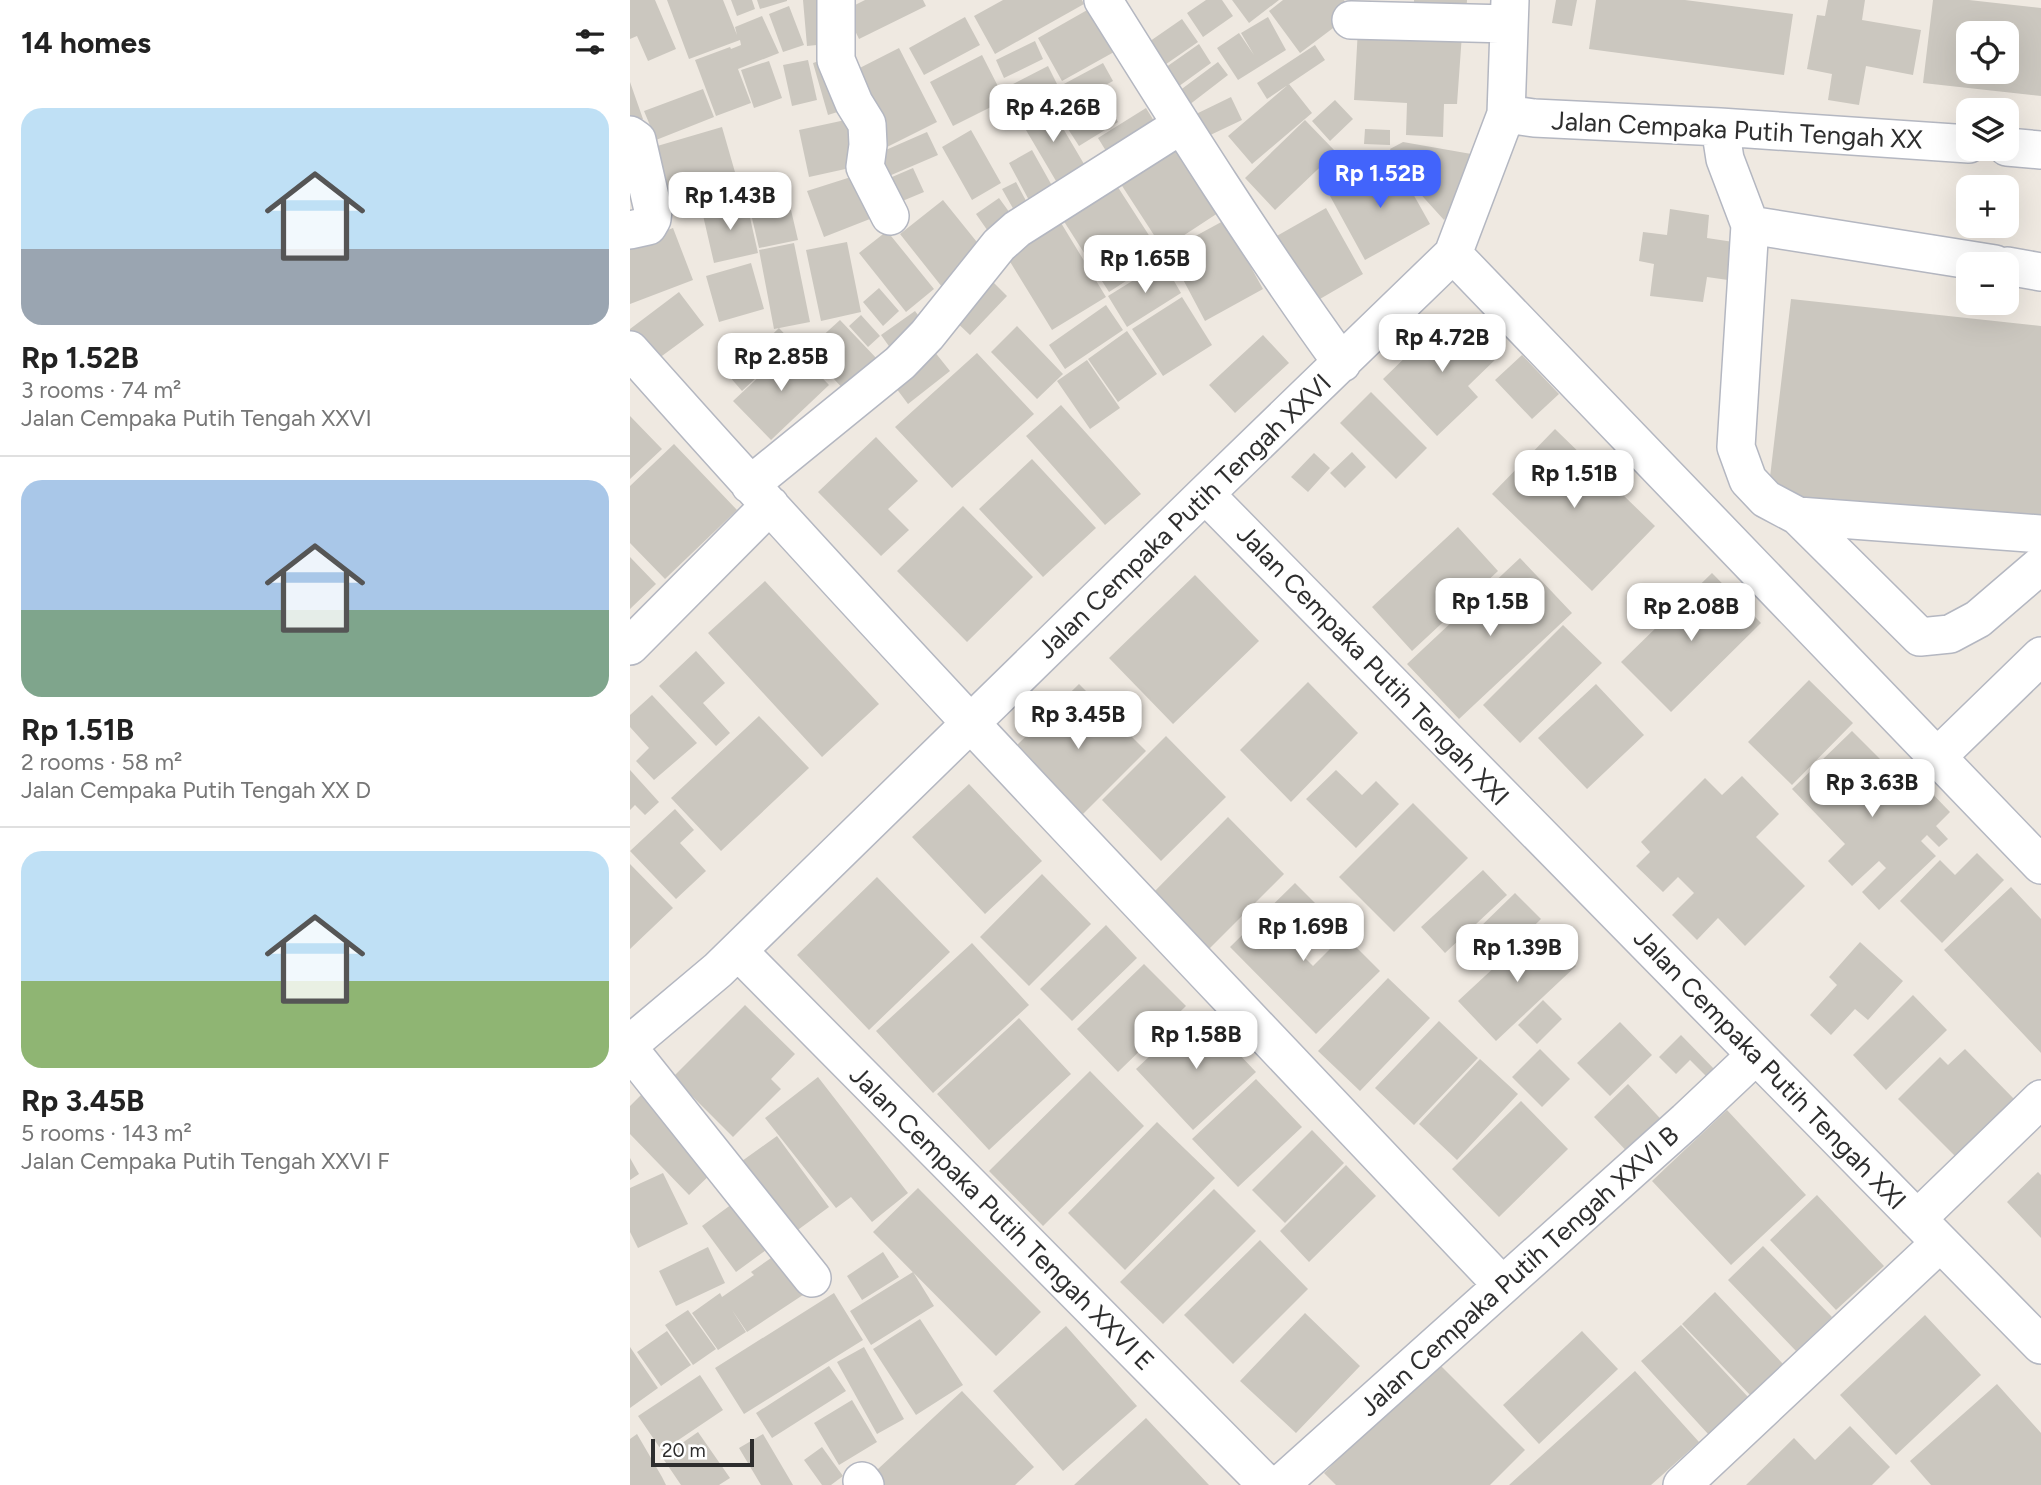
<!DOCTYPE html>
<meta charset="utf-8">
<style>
body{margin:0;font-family:Figtree,sans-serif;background:#f2f2f2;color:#222;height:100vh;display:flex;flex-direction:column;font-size:26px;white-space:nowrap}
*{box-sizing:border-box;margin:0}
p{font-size:23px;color:#767676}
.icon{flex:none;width:38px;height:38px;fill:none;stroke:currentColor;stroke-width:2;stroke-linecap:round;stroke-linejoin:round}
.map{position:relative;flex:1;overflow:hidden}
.details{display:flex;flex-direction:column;background:#fff;width:630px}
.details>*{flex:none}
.fabs{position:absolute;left:1326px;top:21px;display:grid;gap:14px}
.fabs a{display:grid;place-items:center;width:63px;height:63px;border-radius:14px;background:#fff;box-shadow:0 7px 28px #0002;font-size:35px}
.scale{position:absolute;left:21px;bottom:18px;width:103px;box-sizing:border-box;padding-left:7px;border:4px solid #2e2e2e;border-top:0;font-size:19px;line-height:24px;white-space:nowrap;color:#2e2e2e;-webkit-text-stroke:5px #fff;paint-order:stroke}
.price{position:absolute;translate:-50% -60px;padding:0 16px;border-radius:14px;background:#fff;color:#222;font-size:23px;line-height:46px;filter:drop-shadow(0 2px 4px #0008)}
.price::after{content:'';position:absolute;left:50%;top:42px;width:21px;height:16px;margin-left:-10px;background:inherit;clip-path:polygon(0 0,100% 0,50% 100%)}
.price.selected{background:#4264fb;color:#fff}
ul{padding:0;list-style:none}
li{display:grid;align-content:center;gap:14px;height:371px;padding:0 21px}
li+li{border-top:2px solid #e0e0e0}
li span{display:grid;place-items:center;height:217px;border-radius:21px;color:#555}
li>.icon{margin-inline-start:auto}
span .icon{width:126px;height:126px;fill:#fffc;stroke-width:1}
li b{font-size:30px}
h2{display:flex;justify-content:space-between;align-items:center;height:84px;padding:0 21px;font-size:30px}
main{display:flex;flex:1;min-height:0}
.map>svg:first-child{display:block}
.building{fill:#cbc7bf;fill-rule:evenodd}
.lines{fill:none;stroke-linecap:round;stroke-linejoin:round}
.minor-casing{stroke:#b4b7c1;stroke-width:40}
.minor{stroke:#fff;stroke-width:37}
.labels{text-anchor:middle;stroke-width:5;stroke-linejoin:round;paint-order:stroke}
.street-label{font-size:26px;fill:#2e2e2e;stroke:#fff}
</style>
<main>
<section class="details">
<h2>14 homes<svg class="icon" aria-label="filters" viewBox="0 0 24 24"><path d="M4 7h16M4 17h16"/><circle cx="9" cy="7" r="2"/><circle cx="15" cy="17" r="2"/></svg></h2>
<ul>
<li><span style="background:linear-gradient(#bfe0f5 65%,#9aa5b1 0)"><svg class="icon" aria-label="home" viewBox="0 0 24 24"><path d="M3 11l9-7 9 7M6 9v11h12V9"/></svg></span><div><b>Rp 1.52B</b><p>3 rooms · 74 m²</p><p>Jalan Cempaka Putih Tengah XXVI</p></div></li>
<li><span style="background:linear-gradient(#a9c7e8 60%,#7fa58c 0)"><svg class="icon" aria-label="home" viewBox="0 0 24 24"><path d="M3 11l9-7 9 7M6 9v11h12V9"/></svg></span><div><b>Rp 1.51B</b><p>2 rooms · 58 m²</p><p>Jalan Cempaka Putih Tengah XX D</p></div></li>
<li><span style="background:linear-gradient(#bfe0f5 60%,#8fb573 0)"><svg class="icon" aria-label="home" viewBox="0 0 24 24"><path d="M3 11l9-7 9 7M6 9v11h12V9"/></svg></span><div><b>Rp 3.45B</b><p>5 rooms · 143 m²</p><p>Jalan Cempaka Putih Tengah XXVI F</p></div></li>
</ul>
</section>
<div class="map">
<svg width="1411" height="1485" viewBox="0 0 1411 1485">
<rect width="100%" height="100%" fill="#efe9e1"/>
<path class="building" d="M0 0H25L46 49 18 61 7 36 0 39Z
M37 0H93L107 35 105 27 132 16 149 53 108 69 121 103 86 116 65 60 100 47 101 49 111 45 110 40 59 59Z
M101 0H122L125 9 107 16Z
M127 0H157V1L130 9Z
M173 0H202L206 43 177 46Z
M235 0H293L296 6 229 39 215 10Z
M373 0H452L454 4 365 54 344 16Z
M576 0H592L603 16 573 37 557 13Z
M602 0H649L619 23Z
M653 0H714L723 13 670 53 639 11Z
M784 0H837L836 15 784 12Z
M926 0H947L942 26 922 23Z
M966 0H1055L1163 14 1154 75 959 49Z
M1198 0H1235L1232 20 1291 30 1283 75 1236 66 1229 105 1198 100 1202 74 1177 69 1187 15 1195 16Z
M1303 0H1339L1411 8V96L1293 83ZM1339 33H1377V72H1339Z
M159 6 174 45 153 52 139 14Z
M459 9 484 52 432 81 408 38Z
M335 17 350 45 294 75 279 48Z
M638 17 656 50 608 80 587 48 609 33 624 55 611 33Z
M552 19 568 42 529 69 513 46Z
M728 29 832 34 827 104H814L813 137 776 135 777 103 724 100Z
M405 41 413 59 374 78 366 60Z
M569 44 581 63 545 89 532 70Z
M685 45 695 60 637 99 627 83Z
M269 48 307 122 251 150 214 76Z
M352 55 375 100 323 126 300 82Z
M205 56 220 108 198 115 183 63Z
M178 60 187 100 162 106 153 65Z
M139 61 152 98 124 108 111 70Z
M588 62 598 75 559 105 549 91Z
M473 63 483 81 442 103 432 85Z
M418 66 430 90 394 109 381 85Z
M0 82 13 119 0 123Z
M659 84 682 113 622 164 598 136Z
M73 89 84 117 26 140 14 111Z
M468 90 488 122 449 146 429 115Z
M601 97 612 120 574 138 564 115Z
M705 100 723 119 700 141 682 121Z
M421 108 454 164 426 181 393 125Z
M516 108 532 134 484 164 468 138Z
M220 119 229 166 179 177 169 130Z
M675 120 706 152 645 210 615 178Z
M92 127 111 193 36 215 17 149Z
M735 129 760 130V145L734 144Z
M341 130 371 183 342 200 312 147Z
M297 132 308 155 252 179 242 156Z
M541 139 588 213 533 249 485 175Z
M773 142 847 155 828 200 814 220 776 178 760 149Z
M402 150 425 191 401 204 379 163Z
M764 160 800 224 735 260 700 196Z
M283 168 294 192 258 207 248 183Z
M221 177 245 217 194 237 177 191Z
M482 178 533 257 479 292 428 212Z
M386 182 402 212 389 219 372 189Z
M369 198 385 220 362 237 346 214Z
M116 200 128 253 84 263 72 211Z
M313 200 359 257 316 292 270 234Z
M696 208 733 274 683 303 645 237Z
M1040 209 1079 215 1077 238 1110 243 1105 281 1077 277 1073 302 1020 296 1024 264 1009 261 1013 232 1037 235Z
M161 210 168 240 129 248 122 218Z
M425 213 476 297 422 330 371 247Z
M595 220 633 289 575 321 538 251Z
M43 228 63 280 0 304V244Z
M257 231 304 289 276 312 229 253Z
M217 242 231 312 191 321 176 250Z
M164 243 180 322 144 329 129 250Z
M533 262 551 293 497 327 478 296Z
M121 263 134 309 89 322 76 276Z
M358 277 377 296 340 335 321 317Z
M249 288 269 311 253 326 233 302Z
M49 292 74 325 21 364 0 335V329Z
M552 297 582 345 533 376 502 329Z
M1161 299 1411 326V524L1138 494Z
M476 305 493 330 435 369 419 345Z
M285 311 300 331 266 356 251 335Z
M231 315 250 336 238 347 219 326Z
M816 318 833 335 843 326 870 355 838 386 848 397 807 436 753 379Z
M210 320 249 361 216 392 177 350Z
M387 326 433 374 407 399 361 352Z
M149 328 163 343 112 391 99 376Z
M497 331 527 374 488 402 458 359Z
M633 335 659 363 605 413 579 385Z
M162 346 199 385 141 440 103 401Z
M304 351 320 371 278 404 263 384Z
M347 353 404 414 322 488 265 427Z
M892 355 929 394 902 419 865 380Z
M457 360 490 408 460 429 427 381Z
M741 392 797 448 766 479 710 423Z
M431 405 511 494 475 525 396 436Z
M0 416 32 449 0 479Z
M925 429 1025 526 962 591 862 494Z
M246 437 288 481 258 509 279 530 251 556 188 492Z
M44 444 107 510 35 579 0 543V486Z
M722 452 736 467 715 488 700 473Z
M684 453 700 468 678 492 661 477Z
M402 459 466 528 413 577 349 509Z
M333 506 403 577 337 642 267 571Z
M828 527 868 571 782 651 742 607Z
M0 557 26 584 0 609Z
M890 558 942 613 829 719 777 664Z
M1082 573 1131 623 1041 712 991 662Z
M565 575 629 641 543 724 479 658Z
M135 581 249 704 192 757 78 633Z
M933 625 972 663 890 743 853 705Z
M66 651 95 683 73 703 100 733 86 746 29 686Z
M1179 680 1223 723 1162 785 1118 742Z
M678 682 728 733 661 802 610 750Z
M449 684 516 751 448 819 381 751Z
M966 684 1014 735 957 789 908 738Z
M22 695 67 743 24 780 6 761 19 748 0 727V715Z
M129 716 179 768 91 851 41 798Z
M1222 731 1265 774 1245 794 1253 802 1269 786 1279 797 1293 784 1320 812 1306 826 1318 839 1309 847 1297 835 1291 841 1306 856 1249 910 1232 892 1256 868 1249 861 1222 886 1198 861 1215 844 1162 789Z
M536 736 596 797 531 861 472 800Z
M0 770 29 802 15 815 5 805 0 810Z
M706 770 732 795 746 781 769 804 726 848 676 799Z
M1112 776 1149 814 1126 837 1175 886 1115 946 1088 918 1067 940 1042 915 1064 893 1048 877 1033 892 1006 866 1020 852 1011 842 1075 778 1092 795Z
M339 784 412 861 355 914 282 837Z
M783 803 838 858 764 932 709 877Z
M45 809 64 830 50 843 76 871 46 899 0 851Z
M598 817 654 874 573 955 517 899Z
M1347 853 1374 880 1312 943 1270 901 1310 860 1325 875Z
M0 864 43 908 0 949Z
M853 870 877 895 815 953 791 927Z
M412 874 461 924 399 986 350 937Z
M247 877 320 952 239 1030 167 955Z
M665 883 686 904 653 936 683 966 714 935 750 971 686 1034 600 947Z
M1381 887 1411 919V1053L1314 950Z
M885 893 911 919 874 955 848 929Z
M476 925 507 958 442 1021 410 989Z
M909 926 946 966 866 1041 828 1001Z
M1230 942 1273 981 1238 1020 1225 1009 1201 1035 1180 1015 1207 985 1199 977Z
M342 943 399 1005 303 1093 246 1031Z
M514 964 556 1006 488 1072 447 1029Z
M758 978 800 1018 730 1091 688 1051Z
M1283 995 1317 1030 1256 1090 1223 1055Z
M913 1000 932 1019 907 1044 888 1025Z
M115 1005 165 1054 141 1079 151 1089 103 1137 43 1077Z
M568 1011 626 1072 563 1130 506 1069Z
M389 1018 441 1074 359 1150 307 1094Z
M809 1021 848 1058 784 1125 745 1088Z
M990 1022 1022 1055 980 1096 947 1063Z
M1051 1035 1086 1071 1078 1078 1060 1060 1046 1074 1029 1057Z
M910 1049 940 1079 912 1107 882 1077Z
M1335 1049 1385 1100 1327 1158 1268 1099 1310 1057 1318 1065Z
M850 1059 888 1094 827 1160 789 1124Z
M460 1071 514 1126 413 1226 359 1171Z
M188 1077 278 1193 242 1222 221 1197 206 1208 135 1118Z
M626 1079 672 1127 608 1187 562 1139Z
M998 1084 1041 1130 1007 1162 964 1117Z
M12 1094 85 1170 59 1195 0 1134V1106Z
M891 1101 938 1149 869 1217 822 1169Z
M1097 1110 1176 1195 1101 1265 1022 1181Z
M527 1122 585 1178 495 1270 438 1213Z
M682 1130 714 1163 655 1223 622 1190Z
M147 1136 199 1207 165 1232 112 1161Z
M0 1158 9 1174 0 1180Z
M716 1165 746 1196 679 1262 650 1231Z
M1408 1172 1411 1175V1238L1377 1202Z
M33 1173 58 1224 8 1248 0 1232V1188Z
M288 1188 411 1312 366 1356 243 1232Z
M584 1189 626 1231 533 1324 490 1282Z
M1187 1195 1254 1266 1206 1310 1140 1240Z
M113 1196 147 1242 106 1272 72 1226Z
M630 1240 678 1289 603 1364 554 1315Z
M1133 1246 1202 1317 1166 1351 1098 1280Z
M78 1247 95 1283 46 1306 29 1271Z
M154 1249 182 1289 117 1332 102 1310 116 1332 88 1350 62 1313 90 1293 92 1297 124 1275 121 1272Z
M253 1252 269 1277 232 1300 217 1276Z
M283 1272 304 1306 241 1345 220 1311Z
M1085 1292 1154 1365 1121 1396 1052 1324Z
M204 1293 233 1340 114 1414 85 1368Z
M58 1310 86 1349 63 1365 35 1325Z
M675 1313 730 1366 666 1433 610 1381Z
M1295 1315 1351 1375 1266 1455 1210 1395Z
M290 1319 333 1385 286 1415 243 1349Z
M1051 1325 1119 1398 1079 1435 1011 1361Z
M436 1326 507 1406 433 1471 363 1391Z
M37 1331 61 1365 31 1386 7 1352Z
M952 1331 988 1369 909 1444 873 1405Z
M0 1347 28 1388 0 1408Z
M234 1347 274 1419 247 1434 207 1362Z
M806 1361 895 1450 860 1485H706L694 1473Z
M199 1366 216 1391 142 1438 126 1413Z
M1005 1371 1069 1442 1021 1485H879Z
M70 1375 93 1410 32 1451 8 1416Z
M1367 1384 1411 1433V1485H1301L1280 1461Z
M332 1391 404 1467 385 1485H237L234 1482Z
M222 1400 247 1442 209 1465 184 1423Z
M516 1418 579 1485H444L460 1470Z
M1220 1426 1260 1467 1242 1485H1116L1164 1438 1185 1460Z
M68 1432 100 1478 89 1485H51L32 1457Z
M7 1434 32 1477 36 1485H0V1439Z
M133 1434 163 1485H131L109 1448Z
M192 1447 213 1476 201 1485H192L174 1460Z"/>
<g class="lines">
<defs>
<path id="minor" d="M206 0V60L224 103 237 124 238 145 235 167 260 216
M473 0C550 123 627 246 712 363
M721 20 879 24
M876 114 904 118 1090 127 1339 144
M1090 127 1095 159 1120 225 1365 264
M0 135 7 140 23 210 22 219 18 226 0 230
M1377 147 1411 150
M1120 225 1106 447 1118 480 1136 499 1168 516 1290 637 1320 634 1348 619 1411 565
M823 254 1411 865
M1377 266 1411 272
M0 350C283 669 579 975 872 1285
M120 485 270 363 297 335 369 245 387 229 551 125
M575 494 1411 1345
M1168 516 1411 534
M0 646 140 505
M1307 757 1411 656
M108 951 637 1485
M0 1044 88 970 575 494 823 254 876 114 880 0
M0 1050 182 1278
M1287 1219 1411 1099
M232 1481 235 1485
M650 1485 1056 1121 1126 1055
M1052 1485 1310 1243"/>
</defs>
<use href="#minor" class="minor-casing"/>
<use href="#minor" class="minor"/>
</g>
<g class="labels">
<g class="street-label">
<text transform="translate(1107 130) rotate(3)" y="9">Jalan Cempaka Putih Tengah XX</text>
<text transform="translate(554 516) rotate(-44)" y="9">Jalan Cempaka Putih Tengah XXVI</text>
<text transform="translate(743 665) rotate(46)" y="9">Jalan Cempaka Putih Tengah XXI</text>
<text transform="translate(1140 1069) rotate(46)" y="9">Jalan Cempaka Putih Tengah XXI</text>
<text transform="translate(372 1218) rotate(45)" y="9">Jalan Cempaka Putih Tengah XXVI E</text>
<text transform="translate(889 1271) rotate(-42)" y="9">Jalan Cempaka Putih Tengah XXVI B</text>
</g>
</g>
</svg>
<div class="fabs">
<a><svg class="icon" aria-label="locate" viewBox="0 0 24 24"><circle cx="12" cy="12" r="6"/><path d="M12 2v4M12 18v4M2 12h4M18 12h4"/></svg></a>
<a><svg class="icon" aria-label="layers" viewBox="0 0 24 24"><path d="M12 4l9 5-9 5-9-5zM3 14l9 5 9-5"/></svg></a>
<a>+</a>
<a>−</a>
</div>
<div class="scale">20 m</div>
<b class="price" style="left:423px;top:144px">Rp 4.26B</b>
<b class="price selected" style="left:750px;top:210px">Rp 1.52B</b>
<b class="price" style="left:100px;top:232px">Rp 1.43B</b>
<b class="price" style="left:515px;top:295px">Rp 1.65B</b>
<b class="price" style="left:812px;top:374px">Rp 4.72B</b>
<b class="price" style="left:151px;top:393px">Rp 2.85B</b>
<b class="price" style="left:944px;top:510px">Rp 1.51B</b>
<b class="price" style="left:860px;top:638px">Rp 1.5B</b>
<b class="price" style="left:1061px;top:643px">Rp 2.08B</b>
<b class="price" style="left:448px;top:751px">Rp 3.45B</b>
<b class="price" style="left:1242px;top:819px">Rp 3.63B</b>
<b class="price" style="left:673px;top:963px">Rp 1.69B</b>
<b class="price" style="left:887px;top:984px">Rp 1.39B</b>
<b class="price" style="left:566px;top:1071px">Rp 1.58B</b>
</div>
</main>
